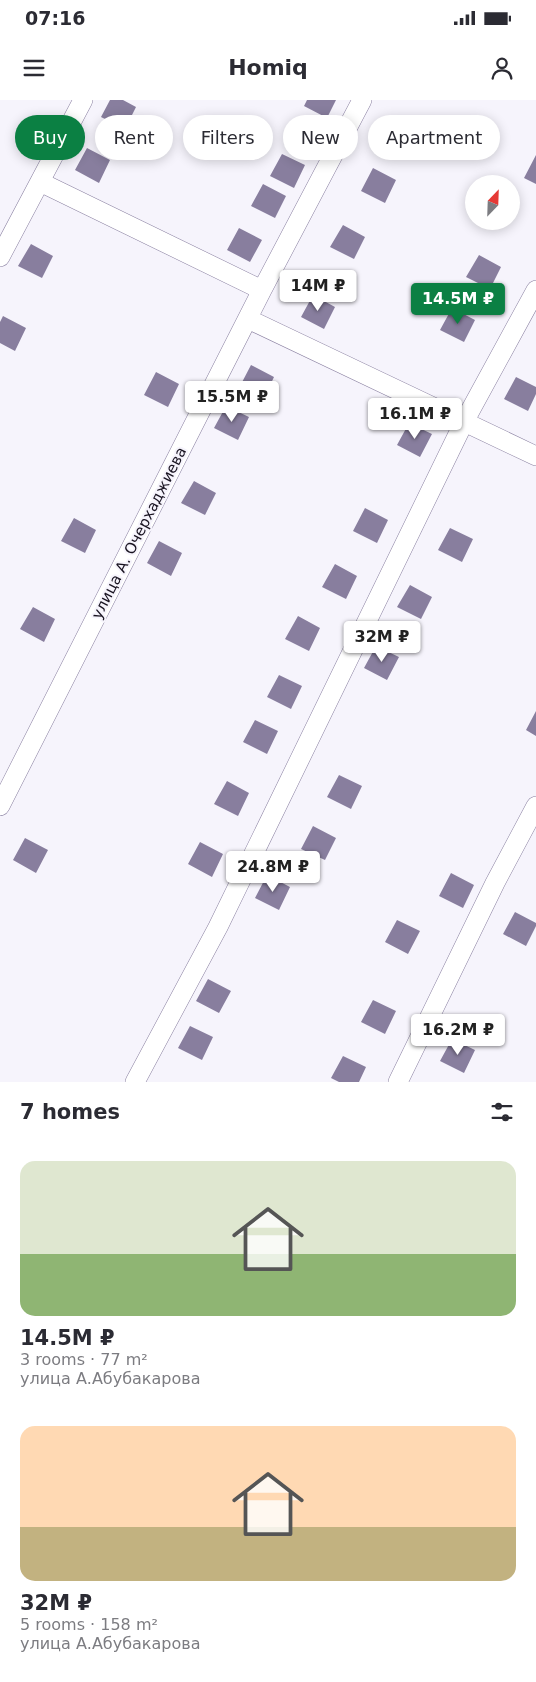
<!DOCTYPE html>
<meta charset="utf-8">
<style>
body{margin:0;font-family:"DejaVu Sans",sans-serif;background:#f2f2f3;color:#2b2b33;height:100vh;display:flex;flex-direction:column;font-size:19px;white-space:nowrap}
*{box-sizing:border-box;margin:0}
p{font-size:16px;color:#7c7c81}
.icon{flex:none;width:28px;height:28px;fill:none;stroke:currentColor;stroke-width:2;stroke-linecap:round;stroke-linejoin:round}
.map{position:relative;height:982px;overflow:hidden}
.sheet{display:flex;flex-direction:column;background:#fff;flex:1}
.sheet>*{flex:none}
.top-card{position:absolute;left:15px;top:15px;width:506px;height:45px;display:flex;gap:10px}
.needle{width:32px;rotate:23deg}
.buttons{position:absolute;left:465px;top:75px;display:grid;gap:10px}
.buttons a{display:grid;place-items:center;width:55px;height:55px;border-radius:50%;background:#fff;box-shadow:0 2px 12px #0003;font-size:25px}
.price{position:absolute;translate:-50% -42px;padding:0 11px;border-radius:5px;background:#fff;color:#222;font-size:16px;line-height:32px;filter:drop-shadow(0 1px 2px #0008)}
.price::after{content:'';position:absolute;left:50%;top:30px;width:15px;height:11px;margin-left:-8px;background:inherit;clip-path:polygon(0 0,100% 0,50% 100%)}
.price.selected{background:#0b8043;color:#fff}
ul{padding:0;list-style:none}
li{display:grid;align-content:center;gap:10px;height:265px;padding:0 20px}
li span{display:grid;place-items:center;height:155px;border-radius:15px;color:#555}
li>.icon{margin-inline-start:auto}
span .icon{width:90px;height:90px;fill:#fffc;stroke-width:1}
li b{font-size:21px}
h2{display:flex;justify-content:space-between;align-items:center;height:60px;padding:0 20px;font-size:21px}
.chip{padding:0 18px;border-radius:22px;background:#fff;box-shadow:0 2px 12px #0003;font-size:18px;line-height:45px}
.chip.selected{background:#0b8043;color:#fff}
.status{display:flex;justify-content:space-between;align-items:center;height:35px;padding:0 25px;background:#fff;direction:ltr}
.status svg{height:14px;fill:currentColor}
header{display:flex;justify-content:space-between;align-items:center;height:65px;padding:0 20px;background:#fff;font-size:22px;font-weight:700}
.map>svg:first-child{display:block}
.building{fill:#887e9e}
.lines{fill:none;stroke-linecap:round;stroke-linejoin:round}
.street-casing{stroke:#8a80a1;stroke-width:20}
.street{stroke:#fff;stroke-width:19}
.labels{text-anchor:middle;stroke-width:4;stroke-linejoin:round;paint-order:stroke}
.street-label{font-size:15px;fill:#181320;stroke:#f6f4fc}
</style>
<div class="status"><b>07:16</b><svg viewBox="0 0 49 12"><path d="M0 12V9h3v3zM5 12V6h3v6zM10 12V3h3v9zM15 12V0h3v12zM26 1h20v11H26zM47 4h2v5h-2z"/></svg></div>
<header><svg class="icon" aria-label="menu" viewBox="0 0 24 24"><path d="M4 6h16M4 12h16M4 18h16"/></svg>Homiq<svg class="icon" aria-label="person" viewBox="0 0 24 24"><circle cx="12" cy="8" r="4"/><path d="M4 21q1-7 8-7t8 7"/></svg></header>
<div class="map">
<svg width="536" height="982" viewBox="0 0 536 982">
<rect width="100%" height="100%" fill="#f6f4fc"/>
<path class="building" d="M110 0H123L136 7 125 29 101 17Z
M307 0H336L327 18 304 6Z
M408 15 431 27 419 50 396 37Z
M296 22 319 33 308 56 284 44Z
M87 48 110 60 99 83 75 70Z
M282 54 305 65 294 88 270 76Z
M536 55V84L524 78Z
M373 68 396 80 385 103 361 91Z
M263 84 286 96 275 118 251 106Z
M343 125 365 137 354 159 330 147Z
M239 128 262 140 250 162 227 150Z
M31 144 53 156 42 178 18 166Z
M479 155 501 167 490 189 466 177Z
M313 195 335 207 324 229 301 217Z
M452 208 475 220 464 242 440 230Z
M3 216 26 228 15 251 0 243V222Z
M251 265 274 277 263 300 239 288Z
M156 272 179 284 168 307 144 295Z
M516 277 536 287V294L528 311 504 299Z
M226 306 249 317 238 340 214 328Z
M409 323 432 334 420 357 397 345Z
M194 381 216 393 205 415 181 403Z
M365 408 388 420 377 443 353 431Z
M74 418 96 430 85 453 61 441Z
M450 428 473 439 462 462 438 450Z
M159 441 182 453 171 476 147 463Z
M335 464 357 476 346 499 322 487Z
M410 485 432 497 421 519 397 507Z
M33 507 55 519 44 542 20 529Z
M298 516 320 528 309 551 285 539Z
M376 546 399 557 387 580 364 568Z
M279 575 302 586 291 609 267 597Z
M536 611V636L526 630Z
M255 620 278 631 267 654 243 642Z
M339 675 362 686 351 709 327 697Z
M227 681 249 693 238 716 214 704Z
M313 726 336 738 325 760 301 749Z
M25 738 48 750 36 773 13 760Z
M200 742 223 754 212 777 188 764Z
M451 773 474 785 463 808 439 796Z
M267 775 290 787 279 810 255 798Z
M515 812 536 823V826L526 846 503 834Z
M397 820 420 831 408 854 385 842Z
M208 879 231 891 219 913 196 901Z
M373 900 396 911 385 934 361 922Z
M190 926 213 937 202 960 178 948Z
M452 939 475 950 464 973 440 961Z
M343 956 366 967 359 982H339L331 978Z"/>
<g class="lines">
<defs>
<path id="street" d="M40 82 262 190
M0 157 83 0
M248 219 536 356
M0 706 262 190 362 0
M135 982 218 827 464 322 536 190
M398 982 495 783 536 706"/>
</defs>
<use href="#street" class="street-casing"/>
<use href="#street" class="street"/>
</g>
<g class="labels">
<g class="street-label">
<text transform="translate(139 433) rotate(-63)" y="5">улица А. Очерхаджиева</text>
</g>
</g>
</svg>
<div class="buttons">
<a><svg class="needle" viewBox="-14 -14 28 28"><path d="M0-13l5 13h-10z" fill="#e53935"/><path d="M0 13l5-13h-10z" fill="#7c7c81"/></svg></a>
</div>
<b class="price" style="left:318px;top:212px">14M ₽</b>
<b class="price selected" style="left:458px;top:225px">14.5M ₽</b>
<b class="price" style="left:232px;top:323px">15.5M ₽</b>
<b class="price" style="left:415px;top:340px">16.1M ₽</b>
<b class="price" style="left:382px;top:563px">32M ₽</b>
<b class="price" style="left:273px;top:793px">24.8M ₽</b>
<b class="price" style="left:458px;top:956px">16.2M ₽</b>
<div class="top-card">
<a class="chip selected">Buy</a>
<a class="chip">Rent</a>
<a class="chip">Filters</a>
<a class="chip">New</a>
<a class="chip">Apartment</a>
</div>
</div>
<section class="sheet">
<h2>7 homes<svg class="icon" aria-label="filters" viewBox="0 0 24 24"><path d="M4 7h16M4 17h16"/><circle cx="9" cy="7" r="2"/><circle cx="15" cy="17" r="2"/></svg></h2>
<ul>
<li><span style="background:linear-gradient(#dfe7d0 60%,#8fb573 0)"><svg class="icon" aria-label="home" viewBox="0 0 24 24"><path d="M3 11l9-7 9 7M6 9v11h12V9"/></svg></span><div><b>14.5M ₽</b><p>3 rooms · 77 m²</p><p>улица А.Абубакарова</p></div></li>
<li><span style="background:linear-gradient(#ffd9b3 65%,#c2b280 0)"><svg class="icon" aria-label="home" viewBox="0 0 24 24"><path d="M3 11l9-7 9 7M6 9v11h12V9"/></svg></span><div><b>32M ₽</b><p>5 rooms · 158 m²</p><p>улица А.Абубакарова</p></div></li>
</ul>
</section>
